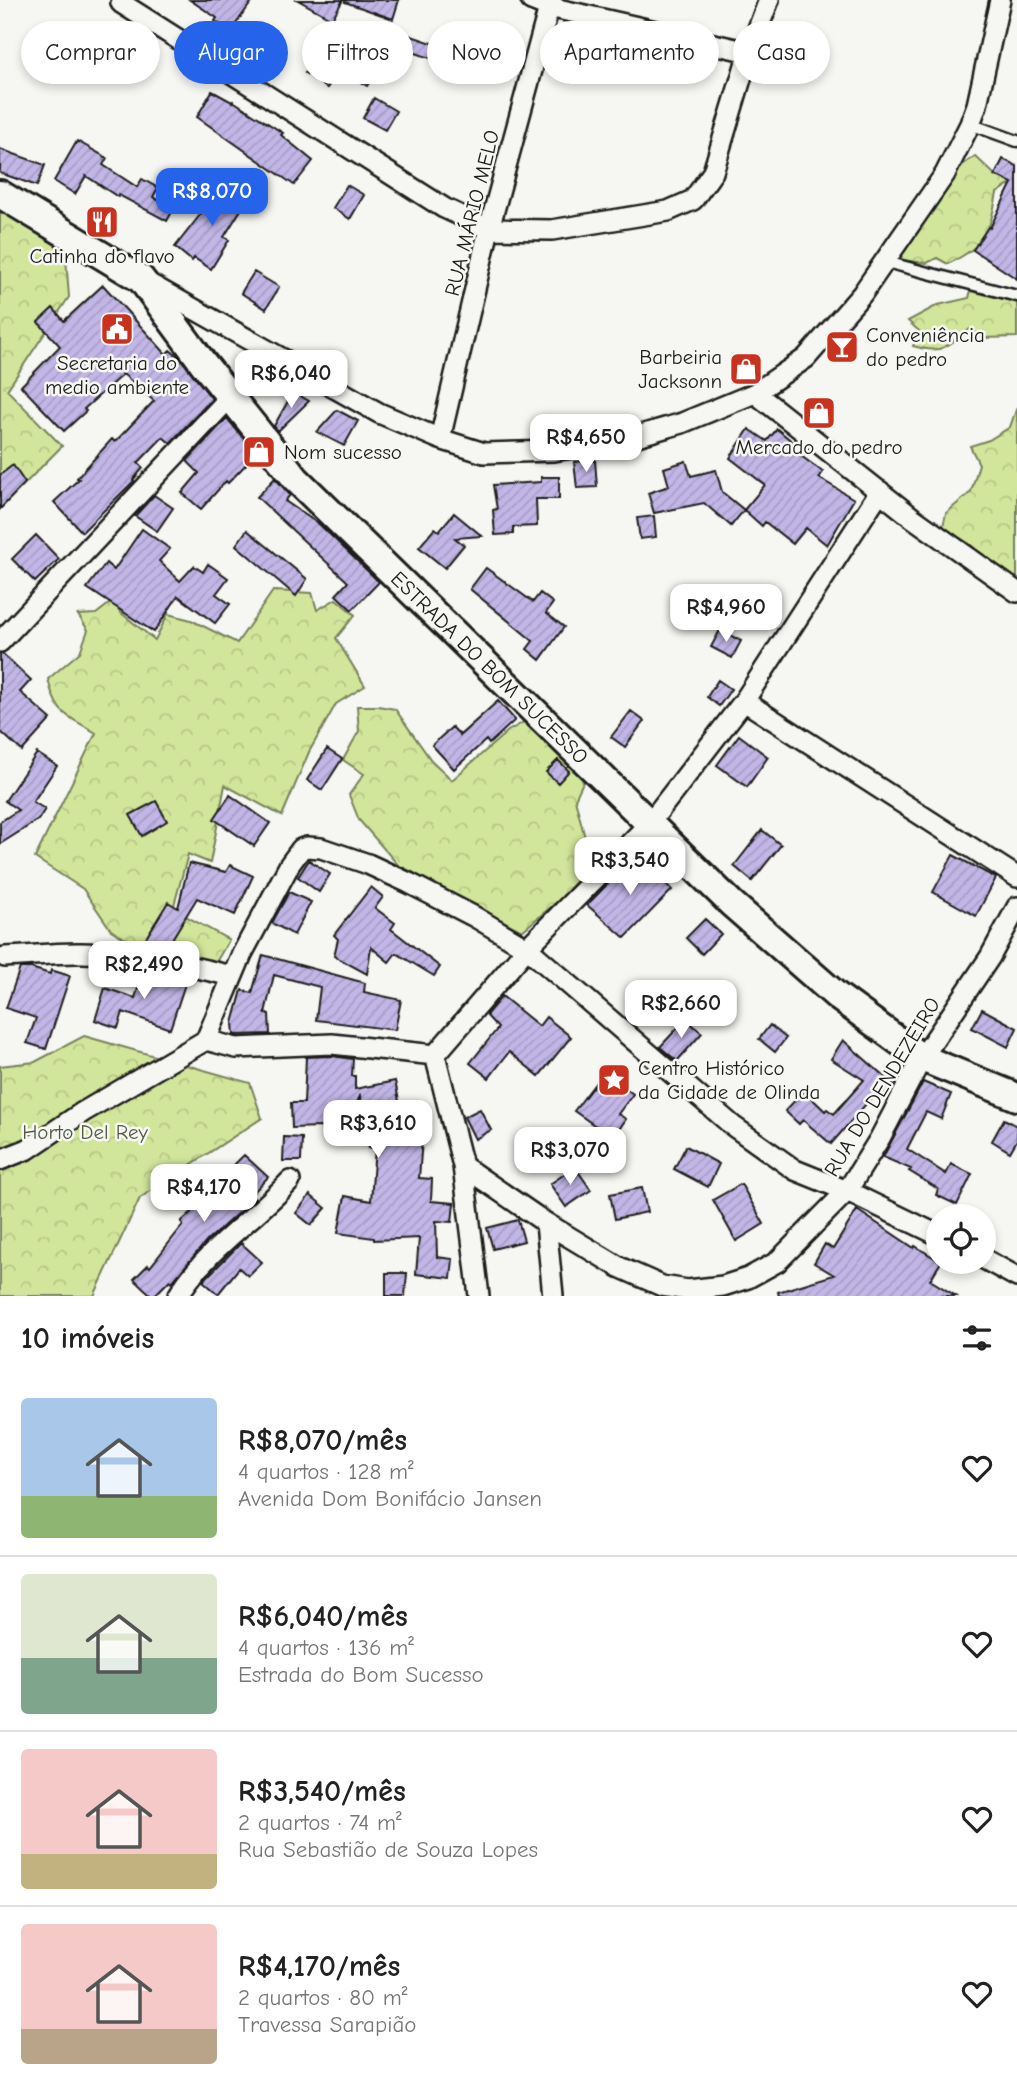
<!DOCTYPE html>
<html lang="pt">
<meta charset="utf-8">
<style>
body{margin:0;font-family:"Comic Neue",sans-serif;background:#f6f6f6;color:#222;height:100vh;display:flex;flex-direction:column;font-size:26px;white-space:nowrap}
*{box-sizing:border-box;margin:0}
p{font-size:23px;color:#767676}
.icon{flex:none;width:38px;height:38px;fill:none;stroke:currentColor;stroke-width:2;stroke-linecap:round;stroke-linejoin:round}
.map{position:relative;height:1296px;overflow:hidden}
.sheet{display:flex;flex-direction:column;background:#fff;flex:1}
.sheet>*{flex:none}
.hud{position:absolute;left:21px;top:21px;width:976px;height:63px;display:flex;gap:14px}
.buttons{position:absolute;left:926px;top:1204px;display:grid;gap:14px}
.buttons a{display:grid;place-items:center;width:70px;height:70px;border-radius:50%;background:#fff;box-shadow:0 4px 10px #0003;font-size:35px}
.price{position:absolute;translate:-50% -60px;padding:0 16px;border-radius:14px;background:#fff;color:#222;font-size:23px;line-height:46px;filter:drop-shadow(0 2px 4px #0008)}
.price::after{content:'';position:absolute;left:50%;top:42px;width:21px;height:16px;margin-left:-10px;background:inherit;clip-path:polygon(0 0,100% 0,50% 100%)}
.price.on{background:#2563eb;color:#fff}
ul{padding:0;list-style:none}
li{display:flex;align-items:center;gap:21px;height:175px;padding:0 21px}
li+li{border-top:2px solid #e0e0e0}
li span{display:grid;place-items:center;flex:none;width:196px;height:140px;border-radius:7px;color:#555}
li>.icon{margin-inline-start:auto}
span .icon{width:84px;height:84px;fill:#fffc;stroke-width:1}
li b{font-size:30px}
h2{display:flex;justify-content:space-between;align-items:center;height:84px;padding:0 21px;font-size:30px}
.tag{padding:0 24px;border-radius:32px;background:#fff;box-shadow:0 4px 10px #0003;font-size:24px;line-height:63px}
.tag.on{background:#2563eb;color:#fff}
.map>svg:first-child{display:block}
.forest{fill:url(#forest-crowns);stroke:#77815c;stroke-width:2}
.building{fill:url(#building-hatch);stroke:#1c1c1c;stroke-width:2}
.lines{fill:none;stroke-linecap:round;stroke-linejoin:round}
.lane-casing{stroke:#1c1c1c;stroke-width:15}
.street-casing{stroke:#1c1c1c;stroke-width:24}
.secondary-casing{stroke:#1c1c1c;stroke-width:32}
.lane{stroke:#f6f6f2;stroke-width:10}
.street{stroke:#f6f6f2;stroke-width:19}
.secondary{stroke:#f6f6f2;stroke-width:26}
.labels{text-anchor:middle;stroke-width:5;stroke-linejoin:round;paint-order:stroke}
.street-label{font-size:21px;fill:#1c1c1c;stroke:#f6f6f2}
.poi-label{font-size:21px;fill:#1c1c1c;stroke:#f6f6f2}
.park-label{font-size:21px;fill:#535942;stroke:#f6f6f2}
</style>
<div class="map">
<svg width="1017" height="1296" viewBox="0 0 1017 1296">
<defs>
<pattern id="forest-crowns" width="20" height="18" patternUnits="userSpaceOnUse" patternTransform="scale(1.75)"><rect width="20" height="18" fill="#d2e69b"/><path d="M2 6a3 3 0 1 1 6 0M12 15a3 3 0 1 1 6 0" fill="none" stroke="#b4c585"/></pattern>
<pattern id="building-hatch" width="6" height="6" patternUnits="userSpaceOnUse" patternTransform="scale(1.75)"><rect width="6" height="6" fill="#c2b6e7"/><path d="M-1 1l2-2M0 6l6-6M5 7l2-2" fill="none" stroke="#a69cc6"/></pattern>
</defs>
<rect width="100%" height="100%" fill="#f6f6f2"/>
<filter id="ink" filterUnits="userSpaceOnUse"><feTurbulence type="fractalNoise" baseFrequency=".0143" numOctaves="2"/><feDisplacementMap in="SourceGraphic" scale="14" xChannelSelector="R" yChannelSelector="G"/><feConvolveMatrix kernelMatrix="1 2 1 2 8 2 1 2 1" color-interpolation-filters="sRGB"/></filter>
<g filter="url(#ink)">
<path class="forest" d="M975 156 995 175 1012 183 997 193C989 234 986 245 948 264L937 258 927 263 893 259 953 172Z
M0 207 65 244 69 297 7 390 62 446 0 509Z
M971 290 1017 301V337L983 338 970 329C946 346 944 355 913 346L919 331 908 321 938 305 969 298Z
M1017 407V581L992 574C977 548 972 541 942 531L946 513 971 492 979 464 970 446 989 440 1010 427Z
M273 591 312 593 317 610 336 599 355 615 336 638 365 686 336 704 309 752 282 816 225 785 210 863 188 854 173 909 229 940 206 979 162 961 111 930 83 889 35 858 96 733C66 714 57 717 48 679L80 652 88 630 78 615 96 614 114 600 120 612 155 640 168 614 191 620 237 643Z
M357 706H378L395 709 431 760 452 780 508 731 524 722 585 778 575 799 592 865 558 901 522 931 398 865 359 820 349 795 364 774 343 760 359 731Z
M84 1036 250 1083 262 1118 140 1198 94 1296H0V1066L35 1062Z"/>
<path class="building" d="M190 0H253L230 32 215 21 217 18Z
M298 0H343L332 19Z
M345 0H399L393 19 345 2Z
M391 29 441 46 436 60 386 43Z
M326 43 347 58 327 88 305 73Z
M359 48 382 62 367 86 345 73Z
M212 91 232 102 233 101 283 133 281 135 313 161 294 185 197 117Z
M374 98 396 111 385 130 363 118Z
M77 141 107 158 103 165 137 187 142 179 158 188 153 197 173 210 167 221 119 195 118 197 86 176 75 194 54 181Z
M0 149 45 165 37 186 0 173Z
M1003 159 1017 166V279L973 250 988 227 990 228 1012 183 995 175Z
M220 184 247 200 224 237 229 240 211 269 194 258 192 261 175 247 207 206Z
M347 185 364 195 350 219 333 208Z
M254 272 279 287 266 309 241 293Z
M103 285 166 354 170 350 180 358 212 399 170 443 163 437 138 463 143 468 133 480 134 481 82 532 54 502 79 479 77 478 112 439 115 442 154 401 123 374 84 409 86 411 64 431 21 386 60 346 38 322 53 308 64 321Z
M293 392 309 401 278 431 274 426Z
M337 410 358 421 344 446 317 432Z
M227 418 256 454 228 483 226 481 201 509 182 493 199 473 187 461Z
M749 429 767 441 777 429 794 443 790 448 823 472 819 478 854 499 827 545 806 528 793 544 765 522 762 526 744 510 765 485 730 458Z
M595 460 597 487 577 488 574 462Z
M686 461 691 476 716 470 722 492 744 510 731 526 704 503 654 513 648 493 669 486 664 468Z
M13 465 25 483 0 509V475Z
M541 477H559V499H536L537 526 513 527V534L495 535 493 510 497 509 493 485 541 482Z
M275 478 290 495 285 501 320 525 379 582 352 610 336 595 348 582 257 497Z
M154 495 173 508 157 531 135 516Z
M454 513 482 536 455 538 464 545 445 568 419 547 435 528 439 531Z
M654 516 656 537 640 539 637 518Z
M142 529 170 549 159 561 180 581 194 566 203 572 208 564 228 578 216 594 230 604 215 623 178 596 154 632 87 588 106 563 114 570Z
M247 530 307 579 296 596 236 545Z
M36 535 59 559 35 582 12 559Z
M486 568 533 602 540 593 553 603 546 613 564 627 540 660 527 649 533 641 470 589Z
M756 584 775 596 763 616 744 604Z
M720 630 741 641 732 658 711 647Z
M0 654H3L31 680 20 692 51 719 22 751 0 731Z
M718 680 731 689 719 706 707 697Z
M498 701 515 720 489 744 486 740 454 769 432 745 452 727 460 735Z
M631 711 644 721 625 747 611 737Z
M739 735 768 757 747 787 717 765Z
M327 749 342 759 322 790 307 780Z
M37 753 57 766 33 802 45 809 38 820 0 844V822L18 810 5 801Z
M558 760 569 771 558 783 546 772Z
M230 795 270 823 254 846 214 819Z
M156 801 167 821 142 836 130 815Z
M762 830 781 845 752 881 734 866Z
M636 855 672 890 625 938 587 905Z
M953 855 996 878 976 916 933 892Z
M309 860 330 874 319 892 298 877Z
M189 863 226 872 230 865 253 876 235 915 197 898 166 949H164L146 938 168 902 178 908Z
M371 887 383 897 375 908 395 923 391 929 440 967 434 976 396 953 389 962 371 947 367 974 334 956 338 939 334 935Z
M289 892 311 902 294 935 272 923Z
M705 919 721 934 702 954 686 938Z
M263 955 365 983 364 992 401 1000 395 1030 316 1020 320 987 274 975 265 1013 269 1014 270 1034 234 1035 233 1023 242 990 252 993Z
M20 968H31L50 974 51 970 70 976 46 1049 27 1043 36 1018 6 1008Z
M144 970 186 981 170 1029 123 1012 118 1028 95 1020 105 988 135 998Z
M502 996 539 1026 546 1017 571 1037 539 1076 509 1052 489 1078 470 1063 498 1028 486 1015Z
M982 1009 1017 1028 1008 1047 972 1028Z
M686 1019 702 1033 677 1061 660 1047Z
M770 1025 786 1038 775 1052 759 1039Z
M843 1040 894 1085 888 1096 879 1089 831 1144 803 1120 799 1124 785 1111 804 1091 825 1111 827 1109 834 1114 864 1080 831 1059Z
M332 1056 353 1059 352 1076H355V1089L395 1081 403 1121 418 1118 422 1140 419 1178 432 1179 431 1201 454 1203 452 1222 436 1221 437 1257 453 1259 451 1278 416 1274 419 1238 374 1240V1238L338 1233 345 1196 371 1201 375 1147 369 1148 360 1096 341 1137 320 1127 292 1128 291 1103H304L306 1057Z
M604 1072 633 1094 618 1114 626 1119 613 1138 574 1111Z
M923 1082 951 1094 941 1119 926 1112 907 1149 946 1174 951 1164 972 1174 957 1205 936 1195 938 1189 909 1171 911 1169 883 1157Z
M480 1109 491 1130 475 1139 464 1117Z
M1004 1119 1017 1126V1140L1010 1152 992 1141Z
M284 1137 302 1138 301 1161H283Z
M686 1146 719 1164 708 1187 674 1169Z
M244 1155 268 1177 251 1195 255 1198 207 1241 172 1282 170 1280 154 1296H152L134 1279 148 1265 150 1267 183 1225 181 1222 218 1188 214 1184Z
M575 1167 591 1190 566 1207 550 1184Z
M741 1184 764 1224 736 1241 713 1200Z
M642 1188 647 1212 615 1219 610 1194Z
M310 1195 326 1208 311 1225 296 1213Z
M857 1210 914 1248 915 1246 941 1262 930 1280 956 1296H779L778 1292 834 1275 814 1263 825 1244 833 1249Z
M518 1220 524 1241 493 1249 487 1228Z
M241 1243 262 1262 248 1276 239 1268 218 1294 203 1281Z
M386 1273H407L405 1296H386Z"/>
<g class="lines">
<defs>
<path id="lane" d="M970 124 1017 141
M886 262 1017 296"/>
<path id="street" d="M531 0 549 7 749 52
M121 3 444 208 489 229 552 230 668 211 693 200 713 172 749 52 769 0
M148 283 379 413 440 439 484 453 554 451 627 439 682 423 755 393 806 358 862 294 945 174 970 124 977 105 1000 0
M755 393 913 518 1017 592
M440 439 489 229 551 0
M0 642 231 396 277 357
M744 701 1017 877
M5 957C29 956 52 953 76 953 129 952 181 964 232 976
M206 1040 242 954 290 864 301 849 307 847 321 848 368 864 409 883 475 917 527 948 733 1126 795 1170 847 1191 938 1235
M206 1040 236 1048 332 1044 435 1055
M435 1055 527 948 648 825 744 701 880 491
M435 1055 463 1166 479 1296
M0 1160 28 1149 83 1112 206 1040
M463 1166 546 1223 619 1267 662 1286 688 1290 723 1286 748 1278 777 1262 847 1191 880 1138 922 1058 990 957 1017 907
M546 1223 553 1296
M984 1259 1017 1277
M178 1296C205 1250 254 1220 290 1181"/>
<g id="secondary">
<path id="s1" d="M0 194 141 279 203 363 296 479 732 904 837 996 922 1058 1017 1097"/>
</g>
</defs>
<use href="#lane" class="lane-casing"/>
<use href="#street" class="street-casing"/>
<use href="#secondary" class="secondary-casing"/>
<use href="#lane" class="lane"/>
<use href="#street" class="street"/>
<use href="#secondary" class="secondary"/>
</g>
</g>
<defs>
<symbol id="restaurant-square" viewBox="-11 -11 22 22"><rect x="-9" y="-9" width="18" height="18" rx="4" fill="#c8321e" stroke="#f6f6f2"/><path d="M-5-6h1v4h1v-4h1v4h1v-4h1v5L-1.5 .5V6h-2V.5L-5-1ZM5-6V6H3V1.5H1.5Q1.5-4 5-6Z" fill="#fff"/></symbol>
<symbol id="civic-square" viewBox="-11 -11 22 22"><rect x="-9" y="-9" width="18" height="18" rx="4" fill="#c8321e" stroke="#f6f6f2"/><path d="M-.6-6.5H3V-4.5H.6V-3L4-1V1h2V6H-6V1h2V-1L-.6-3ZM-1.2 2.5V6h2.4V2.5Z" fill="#fff"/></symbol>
<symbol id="bar-square" viewBox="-11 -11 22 22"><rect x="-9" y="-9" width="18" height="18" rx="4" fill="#c8321e" stroke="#f6f6f2"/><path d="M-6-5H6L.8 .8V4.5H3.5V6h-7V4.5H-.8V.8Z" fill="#fff"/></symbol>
<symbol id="shop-square" viewBox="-11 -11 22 22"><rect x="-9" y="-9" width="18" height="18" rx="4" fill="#c8321e" stroke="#f6f6f2"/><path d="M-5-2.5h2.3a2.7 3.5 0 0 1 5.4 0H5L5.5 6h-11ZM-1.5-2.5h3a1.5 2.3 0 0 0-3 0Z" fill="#fff"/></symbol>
<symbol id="sight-square" viewBox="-11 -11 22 22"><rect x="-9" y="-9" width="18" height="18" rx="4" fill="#c8321e" stroke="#f6f6f2"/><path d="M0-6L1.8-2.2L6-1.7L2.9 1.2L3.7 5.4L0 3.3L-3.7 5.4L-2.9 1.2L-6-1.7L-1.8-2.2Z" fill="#fff"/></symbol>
</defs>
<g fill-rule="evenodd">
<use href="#restaurant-square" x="83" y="203" width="38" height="38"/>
<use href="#civic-square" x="98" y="310" width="38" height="38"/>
<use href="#bar-square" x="823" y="328" width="38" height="38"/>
<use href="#shop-square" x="727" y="350" width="38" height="38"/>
<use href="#shop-square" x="800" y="394" width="38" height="38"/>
<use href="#shop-square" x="240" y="433" width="38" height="38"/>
<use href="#sight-square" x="595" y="1061" width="38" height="38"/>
</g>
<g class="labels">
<g class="street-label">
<text transform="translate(472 213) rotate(-76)" y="7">RUA MÁRIO MELO</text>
<text dy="7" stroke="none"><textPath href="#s1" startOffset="688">ESTRADA DO BOM SUCESSO</textPath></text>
<text transform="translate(882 1087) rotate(-59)" y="7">RUA DO DENDEZEIRO</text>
</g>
<g class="poi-label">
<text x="102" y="263">Catinha do flavo</text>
<text x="866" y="342" text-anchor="start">Conveniência<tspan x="866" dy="24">do pedro</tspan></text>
<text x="722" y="364" text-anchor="end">Barbeiria<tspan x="722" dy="24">Jacksonn</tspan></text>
<text x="117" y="370">Secretaria do<tspan x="117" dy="24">medio ambiente</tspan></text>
<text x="819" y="454">Mercado do pedro</text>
<text x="284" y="459" text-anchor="start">Nom sucesso</text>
<text x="638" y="1075" text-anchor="start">Centro Histórico<tspan x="638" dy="24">da Cidade de Olinda</tspan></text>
</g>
<g class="park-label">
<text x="85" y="1139">Horto Del Rey</text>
</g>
</g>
</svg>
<div class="buttons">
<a><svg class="icon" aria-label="locate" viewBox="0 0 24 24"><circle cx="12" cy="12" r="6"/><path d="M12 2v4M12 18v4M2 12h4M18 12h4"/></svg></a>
</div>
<b class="price on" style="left:212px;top:228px">R$8,070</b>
<b class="price" style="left:291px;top:410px">R$6,040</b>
<b class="price" style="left:586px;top:474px">R$4,650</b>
<b class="price" style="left:726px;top:644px">R$4,960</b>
<b class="price" style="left:630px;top:897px">R$3,540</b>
<b class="price" style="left:144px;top:1001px">R$2,490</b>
<b class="price" style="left:681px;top:1040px">R$2,660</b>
<b class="price" style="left:378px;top:1160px">R$3,610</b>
<b class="price" style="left:570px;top:1187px">R$3,070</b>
<b class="price" style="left:204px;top:1224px">R$4,170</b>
<div class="hud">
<a class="tag">Comprar</a>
<a class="tag on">Alugar</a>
<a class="tag">Filtros</a>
<a class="tag">Novo</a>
<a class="tag">Apartamento</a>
<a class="tag">Casa</a>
</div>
</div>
<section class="sheet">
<h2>10 imóveis<svg class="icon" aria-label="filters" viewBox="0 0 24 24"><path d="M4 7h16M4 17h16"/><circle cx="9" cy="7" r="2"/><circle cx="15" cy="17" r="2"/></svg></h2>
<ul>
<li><span style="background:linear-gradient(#a9c7e8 70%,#8fb573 0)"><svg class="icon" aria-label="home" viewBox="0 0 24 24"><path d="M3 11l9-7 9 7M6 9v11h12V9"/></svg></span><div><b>R$8,070/mês</b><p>4 quartos · 128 m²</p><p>Avenida Dom Bonifácio Jansen</p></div><svg class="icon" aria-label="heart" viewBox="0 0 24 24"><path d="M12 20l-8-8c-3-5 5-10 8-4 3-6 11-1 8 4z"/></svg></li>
<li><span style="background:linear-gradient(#dfe7d0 60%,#7fa58c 0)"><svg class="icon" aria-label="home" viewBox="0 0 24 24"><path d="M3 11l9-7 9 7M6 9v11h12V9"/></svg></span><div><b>R$6,040/mês</b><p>4 quartos · 136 m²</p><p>Estrada do Bom Sucesso</p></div><svg class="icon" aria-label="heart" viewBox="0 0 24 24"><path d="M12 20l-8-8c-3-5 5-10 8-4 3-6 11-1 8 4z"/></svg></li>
<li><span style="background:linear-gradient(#f6c9c9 75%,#c2b280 0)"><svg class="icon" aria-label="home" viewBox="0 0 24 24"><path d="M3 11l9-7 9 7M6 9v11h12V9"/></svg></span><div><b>R$3,540/mês</b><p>2 quartos · 74 m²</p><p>Rua Sebastião de Souza Lopes</p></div><svg class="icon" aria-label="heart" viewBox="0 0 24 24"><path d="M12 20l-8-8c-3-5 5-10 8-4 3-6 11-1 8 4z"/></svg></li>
<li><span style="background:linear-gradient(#f6c9c9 75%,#b9a48a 0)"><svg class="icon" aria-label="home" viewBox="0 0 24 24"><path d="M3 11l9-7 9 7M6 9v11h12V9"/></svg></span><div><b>R$4,170/mês</b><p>2 quartos · 80 m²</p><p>Travessa Sarapião</p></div><svg class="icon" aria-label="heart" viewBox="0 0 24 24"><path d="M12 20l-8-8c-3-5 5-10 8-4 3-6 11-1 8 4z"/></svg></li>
</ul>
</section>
